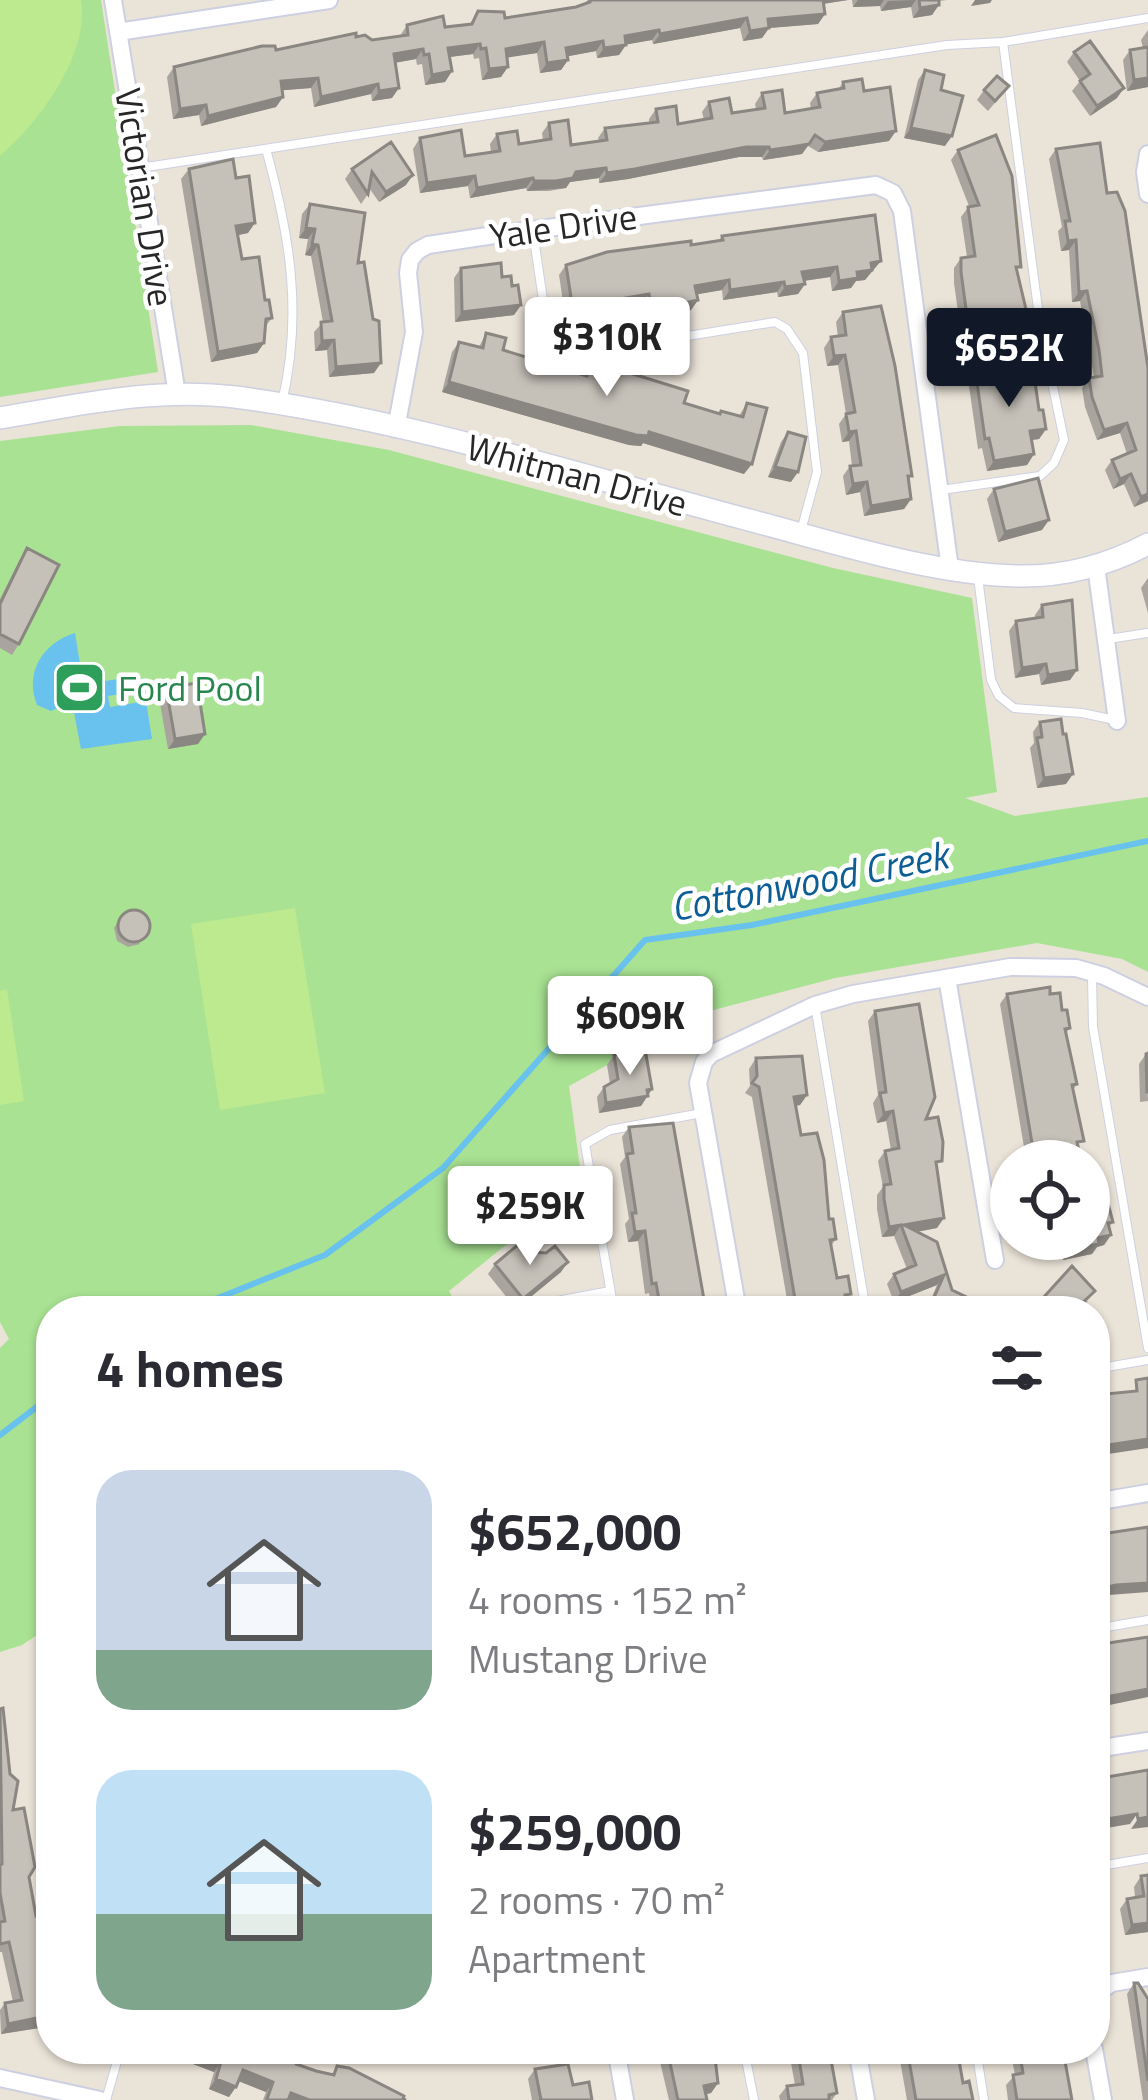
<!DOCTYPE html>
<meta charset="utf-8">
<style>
body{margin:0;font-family:"Titillium Web",sans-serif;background:#f2f2f3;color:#2b2b33;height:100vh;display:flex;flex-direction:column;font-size:45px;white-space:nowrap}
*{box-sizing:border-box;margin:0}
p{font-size:39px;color:#7c7c81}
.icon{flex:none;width:66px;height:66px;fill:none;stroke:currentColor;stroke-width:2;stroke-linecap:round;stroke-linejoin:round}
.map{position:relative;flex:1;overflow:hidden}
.details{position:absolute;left:36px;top:1296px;width:1074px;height:768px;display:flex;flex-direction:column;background:#fff;border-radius:48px;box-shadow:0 3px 9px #0004}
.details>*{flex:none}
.buttons{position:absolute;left:990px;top:1140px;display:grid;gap:24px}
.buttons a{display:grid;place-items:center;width:120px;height:120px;border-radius:50%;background:#fff;box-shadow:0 3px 9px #0004;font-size:60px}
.price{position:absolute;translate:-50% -102px;padding:0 27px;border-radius:12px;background:#fff;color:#222;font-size:39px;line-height:78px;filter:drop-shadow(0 3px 6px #0008)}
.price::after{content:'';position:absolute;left:50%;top:72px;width:36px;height:27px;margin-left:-18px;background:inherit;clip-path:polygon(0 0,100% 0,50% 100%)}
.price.selected{background:#111827;color:#fff}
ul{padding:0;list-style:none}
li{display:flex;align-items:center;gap:36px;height:300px;padding:0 60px}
li span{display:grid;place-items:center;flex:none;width:336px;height:240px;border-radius:36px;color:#555}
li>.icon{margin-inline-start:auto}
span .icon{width:144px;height:144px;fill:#fffc;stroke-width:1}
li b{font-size:51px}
h2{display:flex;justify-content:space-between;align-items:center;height:144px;padding:0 60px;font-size:51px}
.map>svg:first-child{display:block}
.green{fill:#a9e293}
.pitch{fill:#bde98f}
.water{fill:#69c2ee}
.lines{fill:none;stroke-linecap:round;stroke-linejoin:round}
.stream{stroke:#69c2ee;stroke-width:6}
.lane-casing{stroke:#cdd0e1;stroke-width:10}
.street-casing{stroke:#cdd0e1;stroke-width:20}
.secondary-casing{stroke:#cdd0e1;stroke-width:24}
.lane{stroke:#fff;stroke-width:8}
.street{stroke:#fff;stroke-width:16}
.secondary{stroke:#fff;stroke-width:21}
.wall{fill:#a9a59e}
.shaded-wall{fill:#8a8681}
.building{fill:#c5c0b8;stroke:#8a8681;stroke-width:3}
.labels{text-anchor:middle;stroke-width:9;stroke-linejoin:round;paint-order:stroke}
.street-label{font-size:36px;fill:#272727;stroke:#fff}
.leisure-label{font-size:36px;fill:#27864d;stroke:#fff;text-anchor:start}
.water-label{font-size:39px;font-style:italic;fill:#0d5e95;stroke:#fff}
</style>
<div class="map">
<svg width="1148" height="2100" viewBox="0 0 1148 2100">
<rect width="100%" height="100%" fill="#eae3d8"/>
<path class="green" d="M0 0H101L158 372 0 397Z
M251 425 389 450 833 568 972 598 997 792 965 798 1015 816 1148 797V972L1122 959 1037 943 835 978 702 1013 569 1086 584 1197 502 1248 449 1291 460 1311H51V1626L22 1645 0 1652V1348L9 1339 0 1322V441L120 426Z"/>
<path class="pitch" d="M0 0H81C90 54 39 123 0 156Z
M295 908 325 1093 220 1110 191 924Z
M7 989 24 1101 0 1105V991Z"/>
<path class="water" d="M75 633 80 664 88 662 95 671 103 674 105 681 125 678 127 693 108 696 110 707 146 701 152 739 81 749 72 702 51 711 37 705C24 672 43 643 75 633Z"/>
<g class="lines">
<path class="stream" d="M186 1311 325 1255 443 1168 645 940 752 925 1148 841
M0 1435 51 1396"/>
<defs>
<path id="lane" d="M266 149C290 236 303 314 282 403
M140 168 947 45 1003 42 1148 18
M533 232 546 320 562 349 613 348 775 322 787 329 803 353 817 472 801 531
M941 490 1040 476 1054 463 1064 440 1040 324 1003 42
M978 577 991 680 999 696 1014 708 1082 713 1115 720
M1108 639 1148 633
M1092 976 1093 1027 1148 1348
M815 1005 866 1311
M540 1311 557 1301 610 1291
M614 1311 585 1144 610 1130 702 1113
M1095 1369 1148 1360
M1095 1629 1148 1620
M1095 1867 1148 1858
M744 2049 754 2100
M976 2049 984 2100
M106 2100 116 2065"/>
<path id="street" d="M113 0 177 394
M118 32 329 0
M1148 154 1145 172 1148 194
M396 429 414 332 408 273 410 260 417 251 428 245 501 234 876 185 893 193 902 211 950 569
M1096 566 1117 721
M947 978 995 1260
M738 1311 698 1083 704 1062 711 1054 815 1005 853 994 1010 967 1076 968 1104 976 1148 997
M1095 1502 1148 1493
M1095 1749 1148 1741
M1095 1994 1112 1983 1148 1977
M616 2049 625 2100
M857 2049 866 2100
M1094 2049 1103 2100
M0 2078 100 2100"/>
<path id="secondary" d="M0 418C78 405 156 387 235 397 409 420 580 475 749 520 833 542 930 574 1017 576 1062 577 1108 565 1148 544"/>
</defs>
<use href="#lane" class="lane-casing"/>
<use href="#street" class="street-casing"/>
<use href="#secondary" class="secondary-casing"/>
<use href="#lane" class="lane"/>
<use href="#street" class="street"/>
<use href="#secondary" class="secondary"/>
</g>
<path class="wall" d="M588 0H848L823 4 825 14 818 24 769 28 762 38 743 41 740 28 653 44 652 40 626 44 619 55 597 58 596 51 568 56V60L561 70 540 73 537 53 507 57 501 77 482 80 479 58 474 59 473 54 450 57 452 71 445 82 425 85 422 64 417 65 416 59 395 63 392 98 372 101 371 94 314 107 311 88 282 90 283 97 276 107 201 126 199 115 173 119 167 77 174 67 356 37 372 40 400 36 407 25 445 27 470 24 478 11 505 18 576 7 585 3Z
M852 0H947L939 1 932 15 913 18 911 7 881 11 880 6 853 7Z
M1148 30V87L1127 91 1123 60 1130 50 1143 48 1141 40Z
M1074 52 1117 98 1090 116 1072 91 1080 81 1067 62Z
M925 70 941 90 945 146 904 138 918 80Z
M843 82 864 91 889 141 818 152 808 146 802 154 784 157 763 160 762 157H739L628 179 599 183V178L570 182 566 188 549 191H527L526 188 470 198 468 186 420 193 413 149 420 138 465 156 491 152 490 144 497 134 519 144 543 140 542 133 549 123 571 145 599 141 598 138 605 128 649 123V119L656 109 678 124 704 120 702 112 709 102 732 113 756 109 755 104 762 93 785 113 811 109 810 103 817 93 838 90Z
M1009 86 988 111 977 100 984 90Z
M391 142 406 185 379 202 369 188 368 194 361 204 345 179 352 169Z
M1056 149 1107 193 1148 368V501L1134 507 1124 484 1113 489 1105 470 1112 460 1127 454 1120 433 1097 440 1085 407 1082 388 1089 378 1094 377 1080 301 1072 302 1069 250 1061 251 1058 231 1062 227 1049 159Z
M958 150 1017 272 1022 332 1015 333 1008 345 967 352 966 341H962L954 283V268L961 258 967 257 961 217 969 206 951 160Z
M189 169 248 233 238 235 242 259 265 300 272 318 265 327 264 343 257 353 211 362 181 179Z
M310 204 358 263 374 373 329 377 327 350 315 351 314 332 323 322 311 256 305 255 308 239 299 238 302 214Z
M722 236 873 272H870L865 280 856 281 851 288 832 291 830 277 804 281 805 284 798 294 778 297 777 292 723 300 722 290 697 294 698 300 691 310 644 320 642 304 616 308V313L609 323 590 326 588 311 565 315 559 275 566 265 719 240Z
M461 268 502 277 512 286 521 305 514 315 455 322 454 278Z
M843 312 908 481 911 499 904 509 864 516 860 492 846 495 843 476 850 466H852L849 441 842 442 839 424 846 414 838 365 827 366 824 348 831 337H838L836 322Z
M486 333 503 350 583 374 591 361 684 403 719 414 739 416 747 403 744 474 643 443 641 446 629 445 442 392 452 352 459 342 479 347Z
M975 369 1023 384 1039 410 1046 429 1039 439 1031 440 1034 454 1027 465 987 471 982 448 978 449 968 379Z
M788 432 791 482 768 477 781 442Z
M994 489 1042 530 998 542 987 499Z
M27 548 19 644 12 655 0 648V599L20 559Z
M1148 578V613L1141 588Z
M1042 605 1077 670 1070 680 1041 685 1039 674 1015 678 1009 631 1016 621 1035 618V615Z
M166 688 205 734 198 744 168 749 159 698Z
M1040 722 1066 784 1037 788 1030 748 1034 743 1033 732Z
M124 913 140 944 128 947 117 941 114 928Z
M1007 994H1050L1062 1010 1070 1028 1066 1033 1077 1084 1073 1090 1081 1161H1037L1036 1157 1026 1159 1000 1004Z
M875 1011 926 1119 937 1168V1228L917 1232 952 1290 978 1311H926L937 1285 894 1302 887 1284 894 1274 907 1269 894 1236 882 1237 877 1209V1195L883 1187 878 1161 885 1151 891 1150 886 1121 877 1123 873 1103 878 1095 868 1021Z
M1146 1054 1148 1101 1140 1102 1139 1064Z
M614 1055 652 1089 641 1106 599 1113 597 1097 604 1087 610 1084 607 1065Z
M756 1058 807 1095 800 1105 795 1106 801 1135 836 1239 831 1246 837 1278 847 1311H789L752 1097 745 1093 750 1086 749 1069Z
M629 1127 706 1311H652L649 1293 645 1294 638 1241 628 1242 625 1224 629 1219 620 1164 625 1157 622 1137Z
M1113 1222 1109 1227 1111 1235 1104 1245 1097 1247 1092 1254 1063 1260 1059 1239H1089Z
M495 1264 561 1272 516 1309 488 1274Z
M1043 1298 1088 1301 1080 1309 1081 1311H1001L1039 1305Z
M0 1709 13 1810 29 1877 36 1916 51 1981V2018L46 2024 39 2028 1 2034 0 2010 5 2003 13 2002 2 1952H0Z
M1141 1876 1148 1932 1125 1935 1120 1909 1127 1899 1135 1897 1134 1887Z
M1134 1983 1148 1999V2100H1143L1127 1994Z
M198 2049H289L296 2064 332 2074 337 2066 406 2100H263L266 2092 238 2081 229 2097 209 2089 214 2072 193 2064Z
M484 2049H523L518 2056 512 2059H490Z
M657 2049H714L718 2083 711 2093 706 2094 707 2100H669Z
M782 2049H829L837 2093 832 2100H780L779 2096 787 2086 795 2085 791 2063 785 2064Z
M898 2049H957L963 2083 973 2100H907Z
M1010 2049H1058L1072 2100H1008L1006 2085 1015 2075Z
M535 2069 573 2085 592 2100H532L528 2079Z"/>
<path class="shaded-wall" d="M819 0H848L815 5Z
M858 0H884L880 6 853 7Z
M916 0 911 7 881 11 888 1Z
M975 0H992L990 3 971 6Z
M939 5 932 15 913 18 920 8Z
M825 14 818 24 769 28 762 38 743 41 750 31 768 19Z
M747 18 740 28 653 44 660 34Z
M659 30 652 40 618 46 625 36Z
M603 41 596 51 559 58 566 48Z
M544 42 537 53 499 59 506 49Z
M480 44 473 54 441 58 448 48Z
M626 45 619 55 597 58 604 48Z
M423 49 416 59 387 64 394 54Z
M568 60 561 70 540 73 547 63Z
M508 67 501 77 482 80 489 69Z
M452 71 445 82 425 85 432 75Z
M318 78 311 88 274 91 281 81Z
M1148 78V87L1127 91 1134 80Z
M378 84 371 94 314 107 321 97Z
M399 88 392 98 372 101 379 91Z
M1124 88 1117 98 1090 116 1097 106Z
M283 97 276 107 201 126 208 116Z
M206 105 199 115 173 119 180 109Z
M911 128 952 136 945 146 904 138Z
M896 131 889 141 818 152 825 142Z
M809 144 802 154 763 160 770 150Z
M746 147H769L762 157H739L628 179 599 183 607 173Z
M606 168 599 178 570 182 566 188 527 191 534 181Z
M413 175 406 185 379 202 386 192Z
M475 176 468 186 420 193 427 183Z
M533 178 526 188 470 198 477 188Z
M255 223 248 233 229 237 236 226Z
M306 228 315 229 308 239 299 238Z
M1076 240 1069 250 1061 251 1068 241Z
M312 244 318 245 311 256 305 255Z
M881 261 865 280 856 281 851 288 832 291 839 281 871 263Z
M837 267 830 277 795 282 802 272Z
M729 280 722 290 688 296 695 286Z
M784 282 777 292 723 300 730 290Z
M805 284 798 294 778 297 785 287Z
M1087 291 1080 301 1072 302 1079 292Z
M649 294 642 304 607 310 614 300Z
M698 300 691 310 644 320 652 310Z
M595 301 588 311 565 315 572 304Z
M521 305 514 315 455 322 462 312Z
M616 313 609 323 590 326 597 316Z
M1029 322 1022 332 1007 335 1014 324Z
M1015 335 1008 345 967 352 974 342Z
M334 340 327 350 315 351 322 341Z
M264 343 257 353 211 362 218 352Z
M845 355 838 365 827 366 834 356Z
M381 363 374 373 329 377 336 367Z
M449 382 649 432 752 464 744 474 643 443 641 446 629 445 442 392Z
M1127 423 1120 433 1097 440 1104 430Z
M1046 429 1039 439 1023 441 1030 431Z
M856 431 849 441 842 442 849 432Z
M1034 454 1027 465 987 471 994 461Z
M775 467 798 472 791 482 768 477Z
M1131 474 1124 484 1113 489 1120 479Z
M867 482 860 492 846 495 853 484Z
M1148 494V501L1134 507 1141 497Z
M911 499 904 509 864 516 871 506Z
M1049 520 1042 530 998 542 1005 532Z
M1046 664 1039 674 1015 678 1022 668Z
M1077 670 1070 680 1041 685 1048 675Z
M205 734 198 744 168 749 175 739Z
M1073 774 1066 784 1037 788 1044 778Z
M652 1089 641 1106 599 1113 606 1103Z
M807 1095 800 1105 787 1107 794 1097Z
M893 1111 886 1121 877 1123 884 1113Z
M1043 1147 1036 1157 1026 1159 1033 1149Z
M944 1218 937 1228 904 1234V1225Z
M901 1225 894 1236 882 1237 889 1227Z
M645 1231 638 1241 628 1242 635 1232Z
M1111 1235 1104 1245 1097 1247 1092 1254 1063 1260 1070 1249 1098 1238Z
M568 1262 561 1272 516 1309 523 1299Z
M944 1275 937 1285 894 1302 901 1292Z
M1148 1439V1448L1095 1456V1447Z
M1148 1583V1592L1109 1595 1095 1599V1590L1116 1585Z
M1148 1689V1697L1095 1708V1699Z
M1137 1814 1130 1824 1095 1830V1821Z
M1148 1817V1827L1131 1829 1138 1819Z
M1148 1923V1932L1125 1935 1132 1925Z
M51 2009V2018L46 2024 39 2028 1 2034 8 2024Z
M497 2049H523L518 2056 512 2059H490Z
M798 2053 791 2063 785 2064 792 2054Z
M200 2054 221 2062 214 2072 193 2064Z
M243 2070 273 2082 266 2092 236 2080Z
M216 2079 236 2087 229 2097 209 2089Z
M718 2083 711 2093 697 2096 704 2086Z
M291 2093 309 2100H286Z"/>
<path class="building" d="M590 0H823L825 14 768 19 769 28 750 31 747 18 660 34 659 30 625 36 626 45 604 48 603 41 566 48 568 60 547 63 544 42 506 49 508 67 489 69 486 48 481 49 480 44 448 48 452 71 432 75 429 54 424 55 423 49 394 54 399 88 379 91 378 84 321 97 318 78 281 81 283 97 208 116 206 105 180 109 174 67 262 46H275L276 50 356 33V37L365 35 372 40 408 35 407 25 443 16 445 27 472 24 478 11 504 12 505 18 576 7 590 2Z
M919 0H939V5L920 8Z
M1090 41 1124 88 1097 106 1080 81 1090 74 1074 52Z
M1148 47V78L1134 80 1130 50Z
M925 70 944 75 941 90 963 96 952 136 911 128Z
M997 76 1009 86 995 101 984 90Z
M862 79 864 91 890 87 896 131 825 142 815 135 809 144 791 147 770 150 769 147H746L635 169 607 173 606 168 576 172 573 178 556 181H534L533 178 477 188 475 176 427 183 420 138 461 130 465 156 500 151 497 134 517 131 519 144 551 139 549 123 568 120 571 145 607 140 605 128 658 122 656 109 676 106 678 124 712 118 709 102 729 98 732 113 765 108 762 93 782 90 785 113 820 107 817 93 844 88 843 82Z
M996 135 1012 176 1021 267H1016L1029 322 1014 324 1015 335 974 342 973 331H969L961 272V258L975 256 968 207 979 205 958 150Z
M391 142 413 175 386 192 372 172 368 194 352 169Z
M1100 143 1107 193 1117 192 1125 211 1148 368V494L1141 497 1131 474 1120 479 1112 460 1136 450 1127 423 1104 430 1092 397 1089 378 1102 376 1099 350 1087 291 1079 292 1076 240 1068 241 1065 221H1070L1056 149Z
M233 159 236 178 249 176 255 223 236 226 242 259 259 257 265 300H269L272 318 266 319 264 343 218 352 189 169Z
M310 204 365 213 358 263 364 262 373 319 379 321 381 363 336 367 334 340 322 341 321 322 332 321 318 245 312 244 315 229 306 228Z
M875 215 881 261 871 263 872 270 857 272 858 278 839 281 837 267 802 272 805 284 785 287 784 282 730 290 729 280 695 286 698 300 652 310 649 294 614 300 616 313 597 316 595 301 572 304 566 265 607 252 691 241V245L723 240 722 236Z
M501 263 502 277 511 276 512 286 518 285 521 305 462 312 461 268Z
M881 306 895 366 912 476H908L911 499 871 506 867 482 853 484 850 466 861 465 856 431 849 432 846 414 855 412 845 355 834 356 831 337 846 335 843 312Z
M486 333 506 338 503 350 587 376 591 361 688 391 684 403 720 414 721 411 743 417 747 403 767 408 752 464 649 432 648 436 636 435 449 382 459 342 483 348Z
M1020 362 1023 384 1035 382 1039 410H1043L1046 429 1030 431 1034 454 994 461 989 438 985 439 975 369Z
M788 432 806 437 798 472 775 467Z
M1038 478 1049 520 1005 532 994 489Z
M27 548 59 565 19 644 0 634V604Z
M1072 600 1077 670 1048 675 1046 664 1022 668 1016 621 1043 617 1042 605Z
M197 683 205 734 175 739 166 688Z
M1061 719 1063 734H1066L1073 774 1044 778 1037 738 1042 737 1040 722Z
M118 926a16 16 0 1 1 32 0a16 16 0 1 1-32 0Z
M1050 987V994L1060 993 1062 1010H1067L1070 1028 1065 1029 1077 1084 1072 1085 1084 1141 1077 1142 1081 1161H1046L1043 1147 1033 1149 1007 994Z
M919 1004 935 1097 926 1119 938 1117 943 1142 942 1161 936 1162 944 1218 904 1225 937 1242 952 1290 981 1304 978 1311H928L944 1275 901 1292 894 1274 916 1265 901 1225 889 1227 884 1199V1185L891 1184 885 1151 899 1148 893 1111 884 1113 880 1093 886 1092 875 1011Z
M645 1049 652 1089 647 1090 648 1096 606 1103 604 1087 618 1079 614 1055Z
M1148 1053V1092H1147L1146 1054Z
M802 1056 807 1095 794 1097 801 1135 817 1133 824 1160 829 1219H833L836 1239 830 1240 837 1278 848 1276 851 1294 845 1295 847 1311H797L759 1087 752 1083 757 1076 756 1058Z
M673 1123 706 1311H661L656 1283 652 1284 645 1231 635 1232 632 1213H636L627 1154 633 1153 629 1127Z
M1101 1177 1113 1222 1108 1223 1111 1235 1098 1238 1099 1244 1070 1249 1068 1239H1089V1178Z
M519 1244 531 1252 546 1253 555 1246 568 1262 523 1299 495 1264Z
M1072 1266 1095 1291 1078 1307 1081 1311H1055L1043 1298Z
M1039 1305 1040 1311H1002Z
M1148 1378V1439L1095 1447V1395L1137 1391 1136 1380Z
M1148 1527V1583L1116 1585 1095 1590V1533L1097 1530 1102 1534Z
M1148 1637V1689L1095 1699V1645Z
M3 1708 10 1774 18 1781 13 1810 24 1808 35 1867 29 1877 36 1916 41 1915 47 1949 51 1952V1959L48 1960 51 1981V2015L8 2024 5 2003 22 2000 9 1942 0 1944V1922L5 1921 0 1893V1865L2 1864 0 1709Z
M1148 1770V1817L1138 1819 1137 1814 1095 1821V1779Z
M1148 1875V1923L1132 1925 1127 1899 1144 1896 1141 1876Z
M1134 1983H1138L1148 1999V2081Z
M202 2049H289L296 2064 316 2071 334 2075 337 2066 349 2068 404 2096 403 2099 406 2100H309L291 2093 288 2100H269L267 2099 273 2082 243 2070 236 2087 216 2079 221 2062 200 2054Z
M667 2049H714L718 2083 704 2086 707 2100H678Z
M791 2049H829L837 2093 829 2095V2100H789L787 2086 803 2084 798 2053 792 2054Z
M907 2049H957L963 2083 969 2081 973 2100H916Z
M1019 2049 1063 2050 1072 2100H1017L1013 2075 1023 2073Z
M568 2064 573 2085 589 2082 592 2100H541L535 2069Z"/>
<defs>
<symbol id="stadium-square" viewBox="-11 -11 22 22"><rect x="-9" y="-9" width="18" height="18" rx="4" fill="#2e9e5b" stroke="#fff"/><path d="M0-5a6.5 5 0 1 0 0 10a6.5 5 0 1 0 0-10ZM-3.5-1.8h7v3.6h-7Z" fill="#fff"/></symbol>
</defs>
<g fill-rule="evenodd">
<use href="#stadium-square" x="50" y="658" width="59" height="59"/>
</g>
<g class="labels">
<g class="street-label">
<text transform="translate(145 197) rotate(81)" y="13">Victorian Drive</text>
<text transform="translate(563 226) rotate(-8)" y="13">Yale Drive</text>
<text transform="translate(577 475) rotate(15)" y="13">Whitman Drive</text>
</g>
<g class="leisure-label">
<text x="118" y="701">Ford Pool</text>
</g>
<g class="water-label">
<text transform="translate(809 881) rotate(-11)" y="14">Cottonwood Creek</text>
</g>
</g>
</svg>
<div class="buttons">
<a><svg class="icon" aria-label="locate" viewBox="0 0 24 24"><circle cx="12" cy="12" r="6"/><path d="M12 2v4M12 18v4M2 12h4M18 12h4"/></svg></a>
</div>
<b class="price" style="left:607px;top:399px">$310K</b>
<b class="price selected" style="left:1009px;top:410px">$652K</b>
<b class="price" style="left:630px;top:1078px">$609K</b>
<b class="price" style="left:530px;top:1268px">$259K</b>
<section class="details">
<h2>4 homes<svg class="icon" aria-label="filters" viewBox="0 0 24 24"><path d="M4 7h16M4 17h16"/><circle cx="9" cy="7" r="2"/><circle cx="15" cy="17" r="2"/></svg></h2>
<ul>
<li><span style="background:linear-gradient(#c9d6e8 75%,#7fa58c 0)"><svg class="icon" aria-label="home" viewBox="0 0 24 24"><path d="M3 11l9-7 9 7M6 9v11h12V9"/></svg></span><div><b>$652,000</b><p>4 rooms · 152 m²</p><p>Mustang Drive</p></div></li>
<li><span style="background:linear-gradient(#bfe0f5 60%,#7fa58c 0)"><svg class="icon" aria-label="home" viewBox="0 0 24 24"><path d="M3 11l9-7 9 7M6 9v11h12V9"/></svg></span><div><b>$259,000</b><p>2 rooms · 70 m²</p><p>Apartment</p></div></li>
</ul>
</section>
</div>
